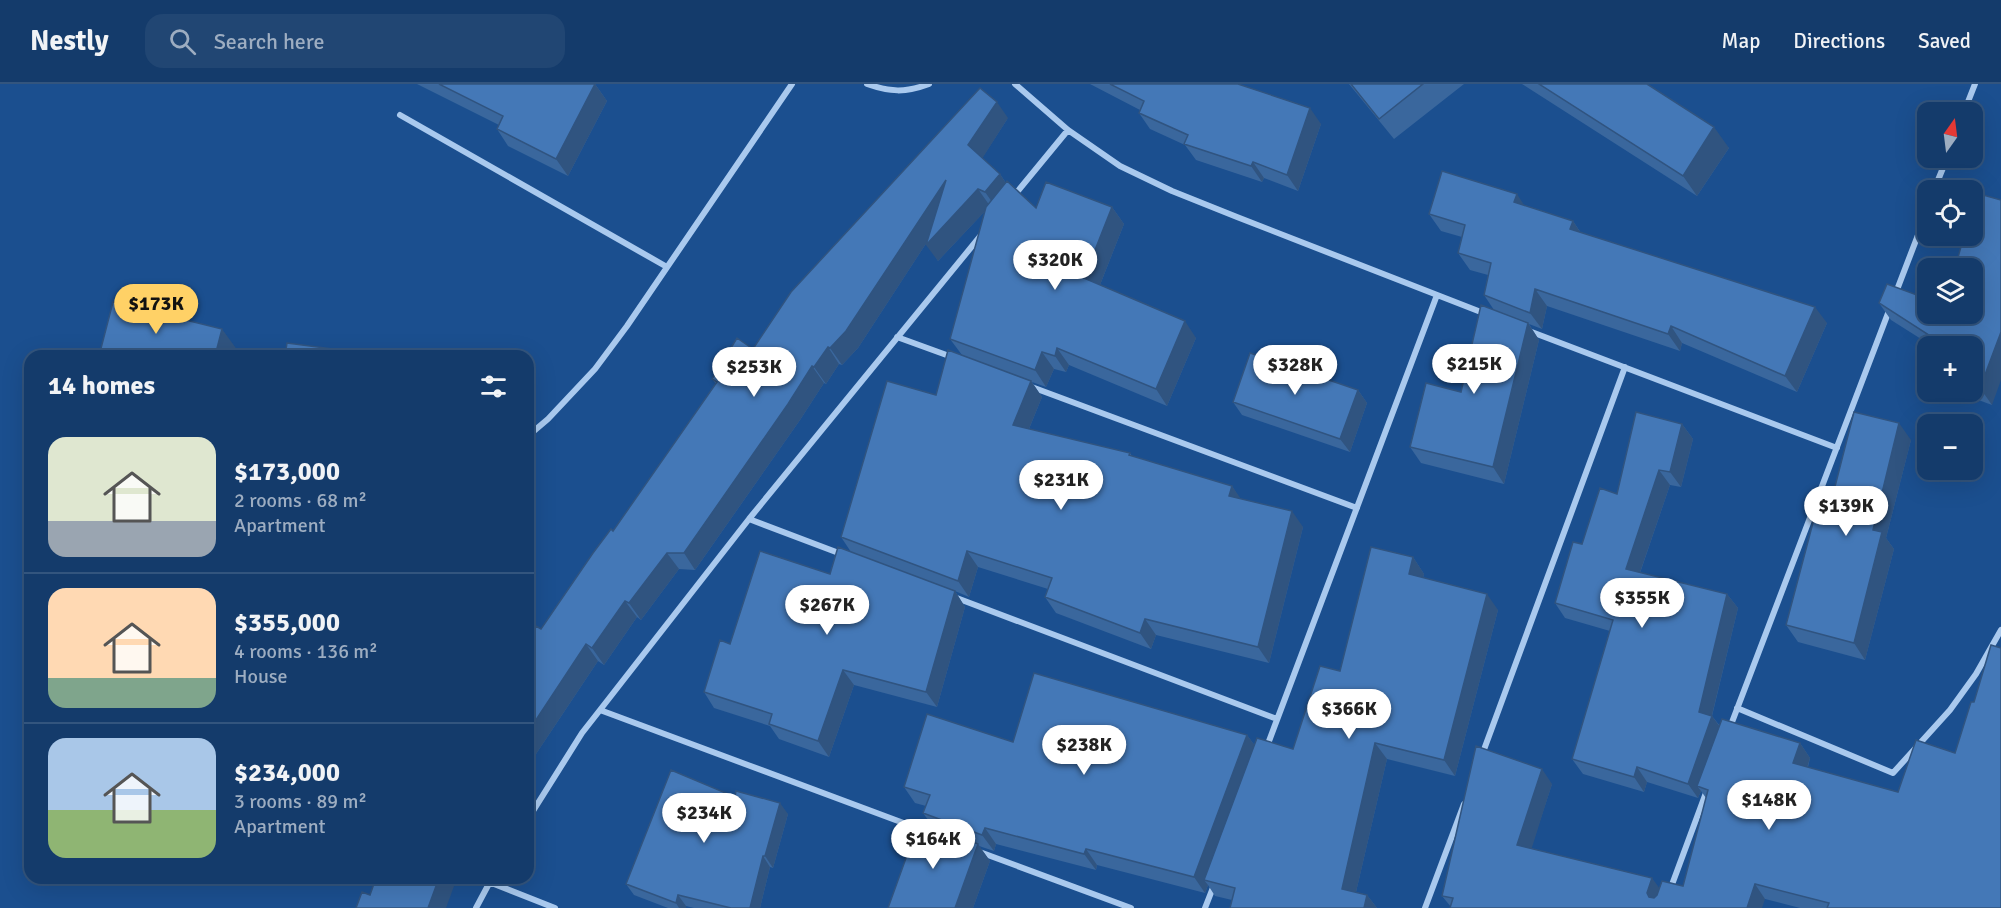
<!DOCTYPE html>
<meta charset="utf-8">
<style>
body{margin:0;font-family:Signika,sans-serif;background:#214673;color:#f1f3f6;height:100vh;display:flex;flex-direction:column;font-size:22px;white-space:nowrap}
*{box-sizing:border-box;margin:0}
p{font-size:20px;color:#9dadc1}
.icon{flex:none;width:33px;height:33px;fill:none;stroke:currentColor;stroke-width:2;stroke-linecap:round;stroke-linejoin:round}
.map{position:relative;flex:1;overflow:hidden}
.side{position:absolute;left:24px;top:266px;width:510px;height:534px;display:flex;flex-direction:column;background:#143b6b;border-radius:18px;box-shadow:0 6px 24px #0002,0 0 0 2px #33557e}
.side>*{flex:none}
.needle{width:39px;rotate:14deg}
.buttons{position:absolute;left:1917px;top:18px;display:grid;gap:12px}
.buttons a{display:grid;place-items:center;width:66px;height:66px;border-radius:12px;background:#143b6b;box-shadow:0 6px 24px #0002,0 0 0 2px #33557e;font-size:30px}
.price{position:absolute;translate:-50% -51px;padding:0 14px;border-radius:21px;background:#fff;color:#222;font-size:20px;line-height:39px;filter:drop-shadow(0 2px 3px #0008)}
.price::after{content:'';position:absolute;left:50%;top:36px;width:18px;height:14px;margin-left:-9px;background:inherit;clip-path:polygon(0 0,100% 0,50% 100%)}
.price.on{background:#ffd166;color:#111}
ul{padding:0;list-style:none}
li{display:flex;align-items:center;gap:18px;height:150px;padding:0 24px}
li+li{border-top:2px solid #33557e}
li span{display:grid;place-items:center;flex:none;width:168px;height:120px;border-radius:18px;color:#555}
li>.icon{margin-inline-start:auto}
span .icon{width:72px;height:72px;fill:#fffc;stroke-width:1}
li b{font-size:26px}
h2{display:flex;justify-content:space-between;align-items:center;height:72px;padding:0 24px;font-size:26px}
header{display:flex;align-items:center;gap:36px;box-sizing:border-box;height:84px;padding:0 30px;background:#143b6b;border-bottom:2px solid #33557e}
header strong{font-size:28px}
nav{display:flex;gap:33px;margin-inline-start:auto;font-size:21px}
.search{width:420px;height:54px;background:#214673;display:flex;align-items:center;gap:15px;box-sizing:border-box;padding:0 21px;border-radius:18px;color:#9dadc1;font-size:22px}
.map>svg:first-child{display:block}
.lines{fill:none;stroke-linecap:round;stroke-linejoin:round}
.street{stroke:#a9c9ee;stroke-width:6}
.wall{fill:#3a679d}
.shaded-wall{fill:#305480}
.building{fill:#4478b7;stroke:#305480;stroke-width:1.5}
</style>
<header>
<strong>Nestly</strong>
<div class="search"><svg class="icon" aria-label="search" viewBox="0 0 24 24"><circle cx="10" cy="10" r="6"/><path d="M15 15l6 6"/></svg>Search here</div>
<nav><a>Map</a><a>Directions</a><a>Saved</a></nav>
</header>
<div class="map">
<svg width="2001" height="824" viewBox="0 0 2001 824">
<rect width="100%" height="100%" fill="#1b4f8f"/>
<g class="lines">
<path class="street" d="M867 0C890 8 905 9 929 0
M1015 0 1068 46 1120 82 1172 107 1237 133 1486 230
M1964 28 1975 0
M400 31 667 183
M1934 106 1947 74
M1013 113 1068 46
M1895 211 1928 125
M1529 247 1837 364
M897 253 952 273
M1029 302 1357 424
M528 352 548 335 595 285 627 242 792 0
M749 435 844 471
M954 513 1277 635
M1737 624 1893 689 1950 626 1976 590 2001 546
M600 626 925 747
M1729 646 1890 224
M1266 665 1437 211
M1482 671 1625 283
M528 735 582 649 600 626 749 435 982 150
M977 767 1131 824
M489 798 555 824
M1670 806 1707 706
M476 824 492 794
M1205 824 1214 801
M1425 824 1464 720"/>
</g>
<path class="wall" d="M417 0H595L607 17 568 92 508 62 497 45 499 41Z
M1090 0H1238L1321 40 1298 107 1264 94 1262 98 1196 76 1185 61 1150 45 1139 29 1140 26Z
M1349 0H1464L1394 55Z
M1522 0H1647L1729 64 1697 112Z
M1008 34 982 74 1000 90 1006 99 1036 124 1112 123 1124 140 1100 201 1196 254 1167 322 1069 281 1066 288 1054 285 1046 303 1032 298 1042 313 1029 345 1130 369 1132 372 1232 402 1240 415 1303 443 1269 579 1156 551 1151 565 1056 529 1045 513 1048 505 978 483 969 513 955 507 965 523 937 623 854 601 829 673 779 655 770 642 714 624 704 608 730 560 830 490 851 468 841 453 962 271 950 255 986 126 938 177 927 158 858 264 842 281 839 280 826 300 824 299 800 336 695 486 679 485 641 536 637 533 604 581 598 577 528 682V554L541 545 613 447 716 300 712 295 753 265Z
M1524 121 1573 137 1581 149 1827 239 1797 308 1682 259 1680 267 1547 222 1542 245 1529 240 1539 256 1504 400 1421 379 1410 363 1461 308 1494 226 1484 211 1488 191 1470 186 1458 169 1462 153 1441 147 1429 130Z
M1879 219 1928 230H1972L1992 321 1957 308H1972V262L1929 260 1891 236Z
M1928 264V292L1920 281Z
M1358 306 1367 319 1350 368 1242 331 1233 318Z
M1682 340 1693 355 1681 403 1670 401 1640 489 1727 510 1738 524 1712 632 1720 642 1800 659 1810 674 1808 683 2001 824H1800L1765 815 1451 823 1442 812 1552 700 1531 764 1660 805 1683 802 1706 714 1701 707 1698 714 1647 698 1644 708 1583 690 1572 675 1610 547 1565 534 1555 519 1582 460Z
M1911 356 1886 454 1894 465 1865 576 1798 558 1786 541 1827 434Z
M1413 473 1424 490 1423 494 1498 526 1455 692 1387 675 1356 808 1367 811 1377 824H1230L1232 816 1215 812 1208 801 1205 809 1097 781 1096 786 996 760 994 767 979 762 990 777 973 824H888L934 744 923 729 926 722 915 719 904 703 1013 658 1247 651 1255 662 1293 665 1340 587Z
M735 713 788 730 773 784 770 783 760 824H694L686 822V824H668L634 811 626 800Z"/>
<path class="shaded-wall" d="M595 0 607 17 568 92 556 75Z
M997 18 1008 34 980 78 968 61Z
M1310 24 1321 40 1298 107 1287 91Z
M1714 43 1729 64 1697 112 1683 92Z
M1253 78 1264 94 1262 98 1251 82Z
M1000 90 1011 107 997 125 985 108Z
M946 96 957 112 858 264 842 281 830 264Z
M978 105 990 122 938 177 926 161Z
M1517 110 1528 127 1514 118Z
M1112 123 1124 140 1096 211 1084 194Z
M1573 137 1584 154 1570 145Z
M1535 205 1547 222 1542 245 1530 229Z
M1815 223 1827 239 1797 308 1785 292Z
M1185 237 1196 254 1167 322 1156 305Z
M1528 239 1539 256 1504 400 1493 383Z
M1671 242 1682 259 1680 267 1668 250Z
M222 245 238 267 237 272H215Z
M2001 248V296L1992 321 1980 304Z
M828 263 839 280 826 300 814 283Z
M1057 264 1069 281 1066 288 1055 272Z
M1042 268 1054 285 1046 303 1035 286Z
M812 282 824 299 800 336 695 486 684 469Z
M1031 297 1042 313 1024 357 1013 341Z
M1358 306 1367 319 1350 368 1340 355Z
M1899 339 1911 356 1886 454 1894 465 1865 576 1854 559 1873 446Z
M1682 340 1693 355 1681 403 1670 388Z
M1659 386 1670 401 1636 500 1626 485Z
M1232 402 1243 418 1229 412Z
M1292 427 1303 443 1269 579 1258 563Z
M967 467 978 483 969 513 958 497Z
M667 469 679 485 641 536 629 519Z
M1413 473 1424 490 1420 506 1409 490Z
M955 507 965 523 937 623 926 608Z
M1487 510 1498 526 1455 692 1444 676Z
M1727 510 1738 524 1711 635 1712 632 1723 647 1697 702 1701 707 1698 714 1688 700 1699 628Z
M625 517 637 533 604 581 592 564Z
M1145 535 1156 551 1151 565 1140 549Z
M586 560 598 577 528 682V648Z
M843 586 854 601 829 673 818 657Z
M1247 651 1259 667 1204 796 1208 801 1205 809 1194 793Z
M1375 659 1387 675 1353 821 1342 805Z
M1800 659 1810 674 1804 694 1793 679Z
M1637 683 1647 698 1644 708 1634 693Z
M1542 685 1552 700 1528 776 1517 761Z
M780 719 788 730 773 784 765 772Z
M985 744 996 760 994 767 982 751Z
M978 760 990 777 973 824H955Z
M1086 765 1097 781 1096 786 1084 770Z
M763 772 770 783 760 824H750Z
M439 794H457L446 824H428Z
M1652 794 1663 809 1658 824 1647 809Z
M1755 800 1765 815 1762 824H1747Z
M678 811 686 822V824H679L676 819Z
M1367 811 1377 824H1364Z"/>
<path class="building" d="M439 0H595L556 75 497 45 503 32Z
M1110 0H1238L1310 24 1287 91 1253 78 1251 82 1184 60 1188 51 1139 29 1144 17Z
M1351 0H1423L1379 35Z
M1539 0H1647L1714 43 1683 92Z
M980 4 997 18 968 61 1000 90 985 108 978 105 926 161 946 96 846 247 830 264 828 263 814 283 812 282 788 320 684 469H667L629 519 625 517 592 564 586 560 528 648V554L536 542 541 545 593 469 611 445 613 447 717 298 712 295 737 254 753 265 791 208Z
M1442 87 1517 110 1514 118 1573 137 1570 145 1815 223 1785 292 1671 242 1668 250 1535 205 1530 229 1484 211 1491 179 1458 169 1465 141 1429 130Z
M1007 97 1036 124 1046 98 1112 123 1084 194 1185 237 1156 305 1057 264 1055 272 1042 268 1035 286 950 255 986 123Z
M1976 109 2001 116V248L1980 304 1972 301V262H1928L1932 253 1879 219 1887 200 1928 215V230H1972V184H1955L1964 152H1972V122Z
M113 218 222 245 215 272H99Z
M1481 221 1528 239 1493 383 1410 363 1426 299 1461 308Z
M287 259 386 272H285Z
M1928 264V284L1920 281Z
M948 266 1031 297 1013 341 1130 369 1129 371 1232 402 1229 412 1292 427 1258 563 1145 535 1140 549 1045 513 1052 494 967 467 958 497 841 453 887 297 936 311Z
M1250 269 1358 306 1340 355 1233 318Z
M1636 328 1682 340 1670 388 1659 386 1626 485 1727 510 1699 628 1712 632 1688 700 1637 683 1634 693 1572 675 1613 536 1555 519 1573 458 1582 460 1600 404 1617 410Z
M1854 328 1899 339 1873 446 1882 448 1854 559 1786 541 1815 431 1827 434Z
M838 463 955 507 926 608 843 586 818 657 769 640 772 630 704 608 720 556 730 560 760 467 830 490Z
M1371 463 1413 473 1409 490 1487 510 1444 676 1375 659 1342 805 1367 811 1364 824H1230L1235 804 1204 796 1257 654 1293 665 1320 582 1340 587Z
M1991 561 2001 564V824H1827L1829 819 1755 800 1747 824H1450L1453 814 1442 812 1476 662 1542 685 1517 761 1652 794 1647 809 1649 813 1654 814 1657 811 1662 797 1683 802 1708 706 1697 702 1722 635 1800 659 1793 679 1898 708 1916 656 1955 669 1971 618H1974Z
M1034 589 1247 651 1194 793 1086 765 1084 770 985 744 982 751 923 729 930 711 904 703 927 630 1013 658Z
M671 686 735 713 736 707 780 719 765 772H763L750 824H731L678 811 676 819 626 800Z
M919 738 978 760 955 824H888Z
M376 794H439L428 824H356L362 808 370 811Z"/>
</svg>
<div class="buttons">
<a><svg class="needle" viewBox="-14 -14 28 28"><path d="M0-13l5 13h-10z" fill="#e53935"/><path d="M0 13l5-13h-10z" fill="#9dadc1"/></svg></a>
<a><svg class="icon" aria-label="locate" viewBox="0 0 24 24"><circle cx="12" cy="12" r="6"/><path d="M12 2v4M12 18v4M2 12h4M18 12h4"/></svg></a>
<a><svg class="icon" aria-label="layers" viewBox="0 0 24 24"><path d="M12 4l9 5-9 5-9-5zM3 14l9 5 9-5"/></svg></a>
<a>+</a>
<a>−</a>
</div>
<b class="price" style="left:1055px;top:207px">$320K</b>
<b class="price on" style="left:156px;top:251px">$173K</b>
<b class="price" style="left:1474px;top:311px">$215K</b>
<b class="price" style="left:1295px;top:312px">$328K</b>
<b class="price" style="left:754px;top:314px">$253K</b>
<b class="price" style="left:1061px;top:427px">$231K</b>
<b class="price" style="left:1846px;top:453px">$139K</b>
<b class="price" style="left:1642px;top:545px">$355K</b>
<b class="price" style="left:827px;top:552px">$267K</b>
<b class="price" style="left:1349px;top:656px">$366K</b>
<b class="price" style="left:1084px;top:692px">$238K</b>
<b class="price" style="left:1769px;top:747px">$148K</b>
<b class="price" style="left:704px;top:760px">$234K</b>
<b class="price" style="left:933px;top:786px">$164K</b>
<section class="side">
<h2>14 homes<svg class="icon" aria-label="filters" viewBox="0 0 24 24"><path d="M4 7h16M4 17h16"/><circle cx="9" cy="7" r="2"/><circle cx="15" cy="17" r="2"/></svg></h2>
<ul>
<li><span style="background:linear-gradient(#dfe7d0 70%,#9aa5b1 0)"><svg class="icon" aria-label="home" viewBox="0 0 24 24"><path d="M3 11l9-7 9 7M6 9v11h12V9"/></svg></span><div><b>$173,000</b><p>2 rooms · 68 m²</p><p>Apartment</p></div></li>
<li><span style="background:linear-gradient(#ffd9b3 75%,#7fa58c 0)"><svg class="icon" aria-label="home" viewBox="0 0 24 24"><path d="M3 11l9-7 9 7M6 9v11h12V9"/></svg></span><div><b>$355,000</b><p>4 rooms · 136 m²</p><p>House</p></div></li>
<li><span style="background:linear-gradient(#a9c7e8 60%,#8fb573 0)"><svg class="icon" aria-label="home" viewBox="0 0 24 24"><path d="M3 11l9-7 9 7M6 9v11h12V9"/></svg></span><div><b>$234,000</b><p>3 rooms · 89 m²</p><p>Apartment</p></div></li>
</ul>
</section>
</div>
